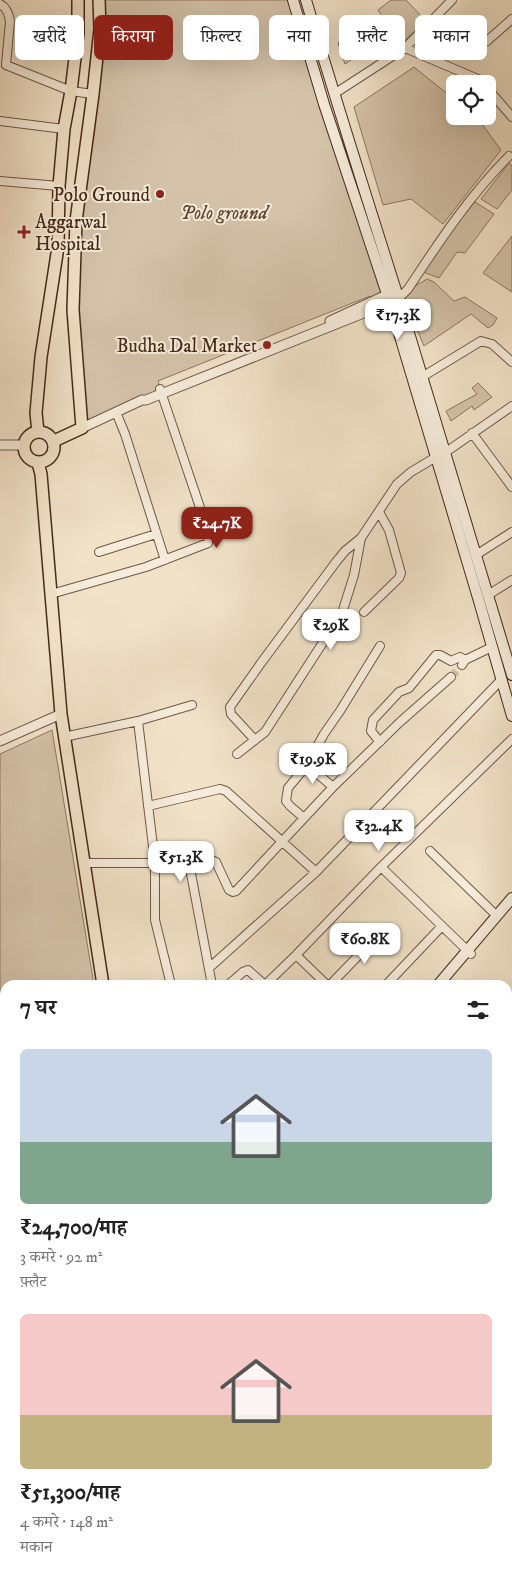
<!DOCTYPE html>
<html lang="hi">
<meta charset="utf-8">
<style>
body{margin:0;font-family:"IM FELL DW Pica","Noto Serif Devanagari",serif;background:#f2f2f2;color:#222;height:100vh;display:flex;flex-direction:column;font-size:19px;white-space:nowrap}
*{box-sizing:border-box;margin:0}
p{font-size:16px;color:#767676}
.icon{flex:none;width:28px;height:28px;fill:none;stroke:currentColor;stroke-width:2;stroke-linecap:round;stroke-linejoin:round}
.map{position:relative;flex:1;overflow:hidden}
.panel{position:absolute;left:0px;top:980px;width:512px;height:601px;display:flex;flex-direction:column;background:#fff;border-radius:15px 15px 0 0;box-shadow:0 5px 20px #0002}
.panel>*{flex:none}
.hud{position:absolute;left:15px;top:15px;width:482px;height:45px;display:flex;gap:10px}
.buttons{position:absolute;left:446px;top:75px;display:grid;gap:10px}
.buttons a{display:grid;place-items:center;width:50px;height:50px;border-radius:8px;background:#fff;box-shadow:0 5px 20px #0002;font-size:25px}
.price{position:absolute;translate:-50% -42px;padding:0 11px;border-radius:10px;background:#fff;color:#222;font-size:16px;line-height:32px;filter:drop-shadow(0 1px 2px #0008)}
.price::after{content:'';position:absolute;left:50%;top:30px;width:15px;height:11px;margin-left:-8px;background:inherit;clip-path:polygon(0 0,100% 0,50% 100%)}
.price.current{background:#8f2418;color:#fff}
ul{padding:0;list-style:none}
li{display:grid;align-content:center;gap:10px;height:265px;padding:0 20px}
li span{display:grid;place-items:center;height:155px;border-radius:8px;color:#555}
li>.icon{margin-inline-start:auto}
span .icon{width:90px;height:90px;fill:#fffc;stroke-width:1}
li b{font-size:21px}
h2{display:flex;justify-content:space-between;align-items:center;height:60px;padding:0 20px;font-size:21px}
.chip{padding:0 18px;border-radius:8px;background:#fff;box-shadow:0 5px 20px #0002;font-size:18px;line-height:45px}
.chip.current{background:#8f2418;color:#fff}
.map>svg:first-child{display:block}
.green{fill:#d4c3aa;stroke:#8d7661}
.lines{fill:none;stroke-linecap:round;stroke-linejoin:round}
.canal{stroke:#b7a38c;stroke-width:7}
.minor-tunnel{stroke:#cfbda5;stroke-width:8;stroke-dasharray:8 4;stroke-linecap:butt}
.minor-casing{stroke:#715744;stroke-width:10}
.tertiary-casing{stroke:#715744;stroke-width:11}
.secondary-casing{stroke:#462918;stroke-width:12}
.primary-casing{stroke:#462918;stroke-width:14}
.minor{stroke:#f6ecdb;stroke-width:8}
.tertiary{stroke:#f6ecdb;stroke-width:9}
.secondary{stroke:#f6ecdb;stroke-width:10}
.primary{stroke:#f1e2c8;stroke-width:11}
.poi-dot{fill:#8f2418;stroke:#f6ecdb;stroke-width:2}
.labels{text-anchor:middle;stroke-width:4;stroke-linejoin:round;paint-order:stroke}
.poi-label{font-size:19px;fill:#462918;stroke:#f6ecdb;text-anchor:end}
.park-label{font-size:19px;font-style:italic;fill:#624835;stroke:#f6ecdb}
</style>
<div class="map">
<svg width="512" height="1581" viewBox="0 0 512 1581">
<rect width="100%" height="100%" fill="#f1e2c8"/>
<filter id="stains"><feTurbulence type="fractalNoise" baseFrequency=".004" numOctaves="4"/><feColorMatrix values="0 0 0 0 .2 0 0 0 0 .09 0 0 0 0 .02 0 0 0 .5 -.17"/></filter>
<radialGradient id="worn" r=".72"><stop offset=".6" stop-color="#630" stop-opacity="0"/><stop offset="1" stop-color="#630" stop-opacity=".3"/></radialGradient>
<path class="green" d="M97 0H293L392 295 371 301 370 296 158 381 163 395 86 427 73 310 93 94Z
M391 0H406L426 21 401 44 378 10Z
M362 26 375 44 345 64 338 43Z
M414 67 455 100V116H475L479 120 501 150 443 224 411 199 383 205 354 107Z
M509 163 512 166V190L497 209 481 199Z
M475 202 494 214 465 253 457 252 439 278 423 272 445 238Z
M512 236V292L483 273Z
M427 279 434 282 454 301 465 297 497 318 493 325 488 328 471 314 424 346 402 294Z
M478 383 492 397 474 410 472 406 451 421 446 411 477 394 472 388Z
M52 730 94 985H5V1189H0V754Z
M512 1459V1581H456L448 1576H508V1465Z
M279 1576H330L332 1578 329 1581H281Z
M388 1576H409L412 1579 410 1581H385Z"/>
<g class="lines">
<path class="canal" d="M0 1217 5 1218
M508 1317 512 1318"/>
<path class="minor-tunnel" d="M451 677 462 665"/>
<defs>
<path id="minor" d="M0 4C6 7 9 15 10 21L6 65 71 91 93 94
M487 41 512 19
M405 48 478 79 482 84
M488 89 512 117
M334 94 405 48 452 0
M0 121 64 129
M0 181 59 186
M398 299 408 289C439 242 469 196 509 156
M422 377 481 341 492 344 512 362
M116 412 125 434 165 560
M472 433 512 487
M446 452 512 406
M99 552 156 534
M476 555 512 532
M51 594 146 567 208 543 209 534 160 389
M488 595 512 580
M364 612 399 578 401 573 389 530 379 512
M462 665 465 660 492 647
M138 721 155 863V920L171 985
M64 737 138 721 192 705
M255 740 231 714 230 707 261 663 336 562 345 551 361 538 397 484 411 472 436 457
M380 742 371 731 373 720 399 692 409 688 436 655H440L451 661 460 657 465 660
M237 754 265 732 342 613 354 575 361 538
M307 765 333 787
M148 806 220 789 226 791 316 872
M304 818 290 806 286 801 288 788 307 765 324 734 340 711 380 646
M430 851 497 916
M84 863H189L212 985
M189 863 211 860 216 862 229 890 233 892 236 891 333 787 400 722 451 677
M381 867 471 954
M296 955 327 985
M209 968 316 872 502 679
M228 985 243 972 248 970 265 985
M265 985 296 955 381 867 512 739
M330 985 384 929
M386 985 442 926
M0 1260 5 1259
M0 1285 5 1300
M0 1360 5 1368
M14 1576 21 1581
M274 1576 276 1581
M5 1581 11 1576
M223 1581 227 1576"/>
<path id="tertiary" d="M330 321 393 292
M82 428 142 400H146L396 300
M0 445H24
M0 741 61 714
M0 1199 5 1200"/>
<path id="secondary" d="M293 0 324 104 390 303 479 601 512 716
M306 0C336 101 368 202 400 303 438 427 475 551 512 675
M438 985 512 898"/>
<path id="primary" d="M24 447a15 15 0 1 1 30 0a15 15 0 1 1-30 0Z
M38 432 36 413 41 357 58 247 59 186 64 129 71 91 78 33V0
M54 441 82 428 73 310 76 221 93 94 100 29 99 0
M38 463 41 474 61 714 103 985
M508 1240 512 1242"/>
</defs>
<use href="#minor" class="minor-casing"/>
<use href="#tertiary" class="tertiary-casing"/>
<use href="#secondary" class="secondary-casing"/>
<use href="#primary" class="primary-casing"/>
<use href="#minor" class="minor"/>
<use href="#tertiary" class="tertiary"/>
<use href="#secondary" class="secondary"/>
<use href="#primary" class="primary"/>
</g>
<g class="poi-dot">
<circle cx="160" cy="194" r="5"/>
<path d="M21.5 224.5h5v5h5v5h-5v5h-5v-5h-5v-5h5z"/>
<circle cx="267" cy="345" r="5"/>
</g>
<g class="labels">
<g class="poi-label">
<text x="150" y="201">Polo Ground</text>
<text x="35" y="228" text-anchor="start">Aggarwal<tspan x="35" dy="22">Hospital</tspan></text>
<text x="257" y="352">Budha Dal Market</text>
</g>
<g class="park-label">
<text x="224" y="219">Polo ground</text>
</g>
</g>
<rect width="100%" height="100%" filter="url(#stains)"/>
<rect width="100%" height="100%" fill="url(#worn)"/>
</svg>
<div class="buttons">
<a><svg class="icon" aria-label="locate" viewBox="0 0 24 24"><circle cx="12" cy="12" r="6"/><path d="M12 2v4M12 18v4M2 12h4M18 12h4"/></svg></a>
</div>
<b class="price" style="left:398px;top:341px">₹17.3K</b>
<b class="price current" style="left:217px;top:549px">₹24.7K</b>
<b class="price" style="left:331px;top:651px">₹29K</b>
<b class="price" style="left:313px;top:785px">₹19.9K</b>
<b class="price" style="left:379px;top:852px">₹32.4K</b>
<b class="price" style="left:181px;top:883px">₹51.3K</b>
<b class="price" style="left:365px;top:965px">₹60.8K</b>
<div class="hud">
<a class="chip">खरीदें</a>
<a class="chip current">किराया</a>
<a class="chip">फ़िल्टर</a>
<a class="chip">नया</a>
<a class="chip">फ़्लैट</a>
<a class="chip">मकान</a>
</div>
<section class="panel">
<h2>7 घर<svg class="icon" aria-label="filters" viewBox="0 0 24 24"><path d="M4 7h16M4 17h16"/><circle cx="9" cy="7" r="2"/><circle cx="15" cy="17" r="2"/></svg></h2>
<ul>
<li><span style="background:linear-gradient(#c9d6e8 60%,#7fa58c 0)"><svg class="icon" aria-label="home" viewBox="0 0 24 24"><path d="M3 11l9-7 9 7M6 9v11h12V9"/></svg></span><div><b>₹24,700/माह</b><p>3 कमरे · 92 m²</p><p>फ़्लैट</p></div></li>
<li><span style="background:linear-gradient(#f6c9c9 65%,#c2b280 0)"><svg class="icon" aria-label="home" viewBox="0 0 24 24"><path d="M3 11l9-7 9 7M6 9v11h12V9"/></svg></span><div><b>₹51,300/माह</b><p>4 कमरे · 148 m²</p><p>मकान</p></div></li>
</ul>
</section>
</div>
